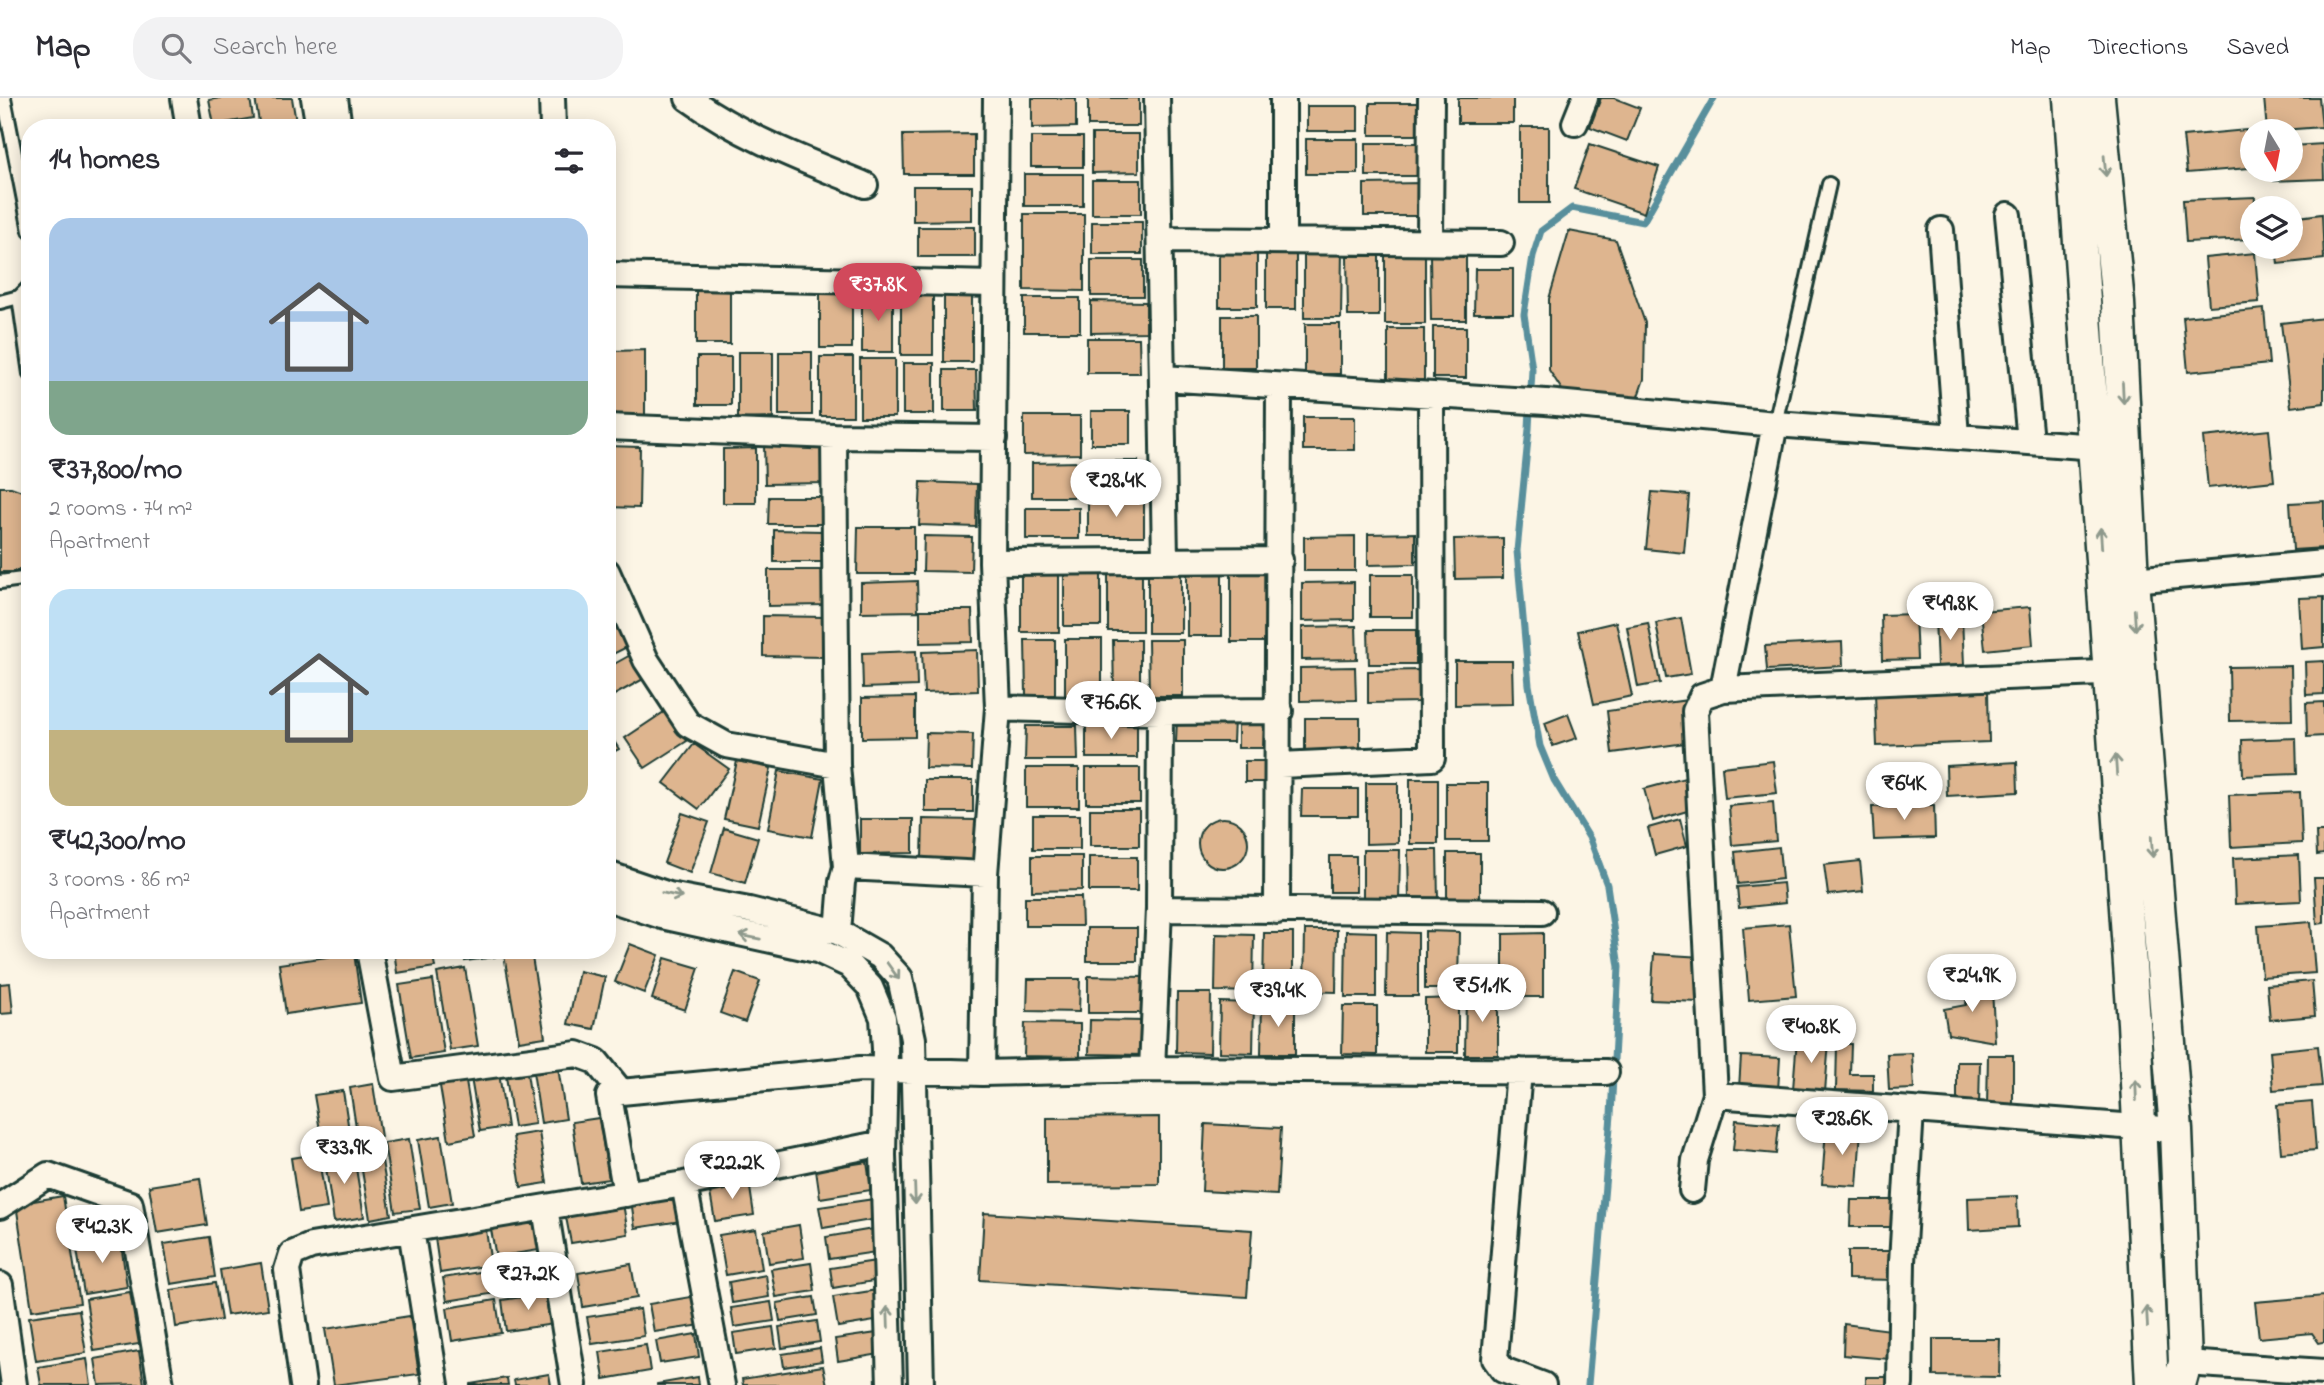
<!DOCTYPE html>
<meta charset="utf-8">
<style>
body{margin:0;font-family:"Indie Flower",sans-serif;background:#f2f2f3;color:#2b2b33;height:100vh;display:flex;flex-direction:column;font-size:26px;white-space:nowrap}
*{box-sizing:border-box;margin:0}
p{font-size:23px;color:#7c7c81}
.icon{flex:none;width:38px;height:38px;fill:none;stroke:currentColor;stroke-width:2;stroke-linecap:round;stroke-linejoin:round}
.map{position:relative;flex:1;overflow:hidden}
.panel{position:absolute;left:21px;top:21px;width:595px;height:840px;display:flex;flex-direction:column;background:#fff;border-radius:28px;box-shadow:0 4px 18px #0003}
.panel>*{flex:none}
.needle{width:46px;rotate:170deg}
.fabs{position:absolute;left:2240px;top:21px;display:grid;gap:14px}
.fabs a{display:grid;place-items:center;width:63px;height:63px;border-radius:50%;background:#fff;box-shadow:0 4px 18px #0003;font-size:35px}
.price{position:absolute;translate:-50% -60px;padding:0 16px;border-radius:24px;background:#fff;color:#222;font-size:23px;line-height:46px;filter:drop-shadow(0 2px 4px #0008)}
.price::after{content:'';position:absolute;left:50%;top:42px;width:21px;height:16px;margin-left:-10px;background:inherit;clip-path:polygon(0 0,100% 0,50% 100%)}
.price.active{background:#d1495b;color:#fff}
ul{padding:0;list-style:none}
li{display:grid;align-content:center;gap:14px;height:371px;padding:0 28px}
li span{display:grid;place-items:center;height:217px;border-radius:21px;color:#555}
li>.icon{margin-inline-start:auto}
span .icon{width:126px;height:126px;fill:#fffc;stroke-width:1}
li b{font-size:30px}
h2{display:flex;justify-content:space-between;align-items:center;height:84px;padding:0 28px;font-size:30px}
header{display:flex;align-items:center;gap:42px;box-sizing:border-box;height:98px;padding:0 35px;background:#fff;border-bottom:2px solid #e1e1e2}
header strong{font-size:33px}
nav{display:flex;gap:38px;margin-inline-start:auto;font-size:24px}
.search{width:490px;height:63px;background:#f2f2f3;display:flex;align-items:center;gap:18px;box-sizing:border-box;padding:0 24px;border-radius:28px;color:#7c7c81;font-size:26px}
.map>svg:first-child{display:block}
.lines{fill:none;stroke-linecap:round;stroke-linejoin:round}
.stream{stroke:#598f9c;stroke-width:7}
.building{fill:#deb58f;stroke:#1f3d34;stroke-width:2}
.service-casing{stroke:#1f3d34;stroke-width:18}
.minor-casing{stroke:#1f3d34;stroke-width:30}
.tertiary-casing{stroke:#1f3d34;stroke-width:37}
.service{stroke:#fcf5e5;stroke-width:12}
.minor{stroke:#fcf5e5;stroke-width:24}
.tertiary{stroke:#fcf5e5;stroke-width:32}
.oneway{stroke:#8e998c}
</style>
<header>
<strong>Map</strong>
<div class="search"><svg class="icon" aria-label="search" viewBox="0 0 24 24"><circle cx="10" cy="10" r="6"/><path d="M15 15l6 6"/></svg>Search here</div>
<nav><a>Map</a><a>Directions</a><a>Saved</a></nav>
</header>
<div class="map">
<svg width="2324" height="1287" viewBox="0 0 2324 1287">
<rect width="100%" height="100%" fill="#fcf5e5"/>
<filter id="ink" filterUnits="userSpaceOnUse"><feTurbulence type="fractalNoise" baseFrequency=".0143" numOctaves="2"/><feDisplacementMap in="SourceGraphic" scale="14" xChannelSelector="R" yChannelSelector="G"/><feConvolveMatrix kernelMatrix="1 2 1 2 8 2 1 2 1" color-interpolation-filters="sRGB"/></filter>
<g filter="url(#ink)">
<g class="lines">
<path class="stream" d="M1588 1287 1611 1017 1619 869 1607 787 1590 741 1554 682 1540 648 1529 587 1517 453 1529 331 1532 271 1524 216 1533 158 1541 133 1572 110 1643 124 1714 0"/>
</g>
<path class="building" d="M220 0H250L253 20 214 27 209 2Z
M255 0H292L297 30H260Z
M1032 0H1076V29L1032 30Z
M1088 0H1139V28H1088Z
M1458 0H1513V25H1458Z
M1601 0H1614L1640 10 1627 43 1590 29Z
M2264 0H2319L2322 29 2267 33Z
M1370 5H1425V37H1370Z
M1307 8H1358V33H1307Z
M1520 29H1549V105H1520Z
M2246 32 2249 70 2187 75 2183 38Z
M974 36V76H904L903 37Z
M1092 36H1139V74L1092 75Z
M1031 39H1083V69H1031Z
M1306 41H1358V76H1306Z
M1366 45H1422V78H1366Z
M1590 46 1659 69 1644 115 1574 91Z
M2323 46 2324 81 2274 83V72H2291V48Z
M1024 76H1083V108H1024Z
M1092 82H1141V116H1092Z
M1421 85V118H1364V86Z
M913 88H972V122L913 123Z
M2255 99 2252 141 2186 144 2183 102Z
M1024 116H1084V193L1024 192Z
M2322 116 2324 161 2278 166 2276 149H2291V120Z
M1092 124H1142V156H1092Z
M918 129H975V159H918Z
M1569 133 1616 142 1645 225 1644 281 1636 304 1566 298 1549 272V201Z
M1304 150H1342L1341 220H1304Z
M1266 154H1296V211H1266Z
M1257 155V209H1219V156Z
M2255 155 2259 204 2209 208 2205 160Z
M1385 156H1425V226H1385Z
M1347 158H1379V218H1348Z
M1430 158 1466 159V222H1431Z
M1091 162H1143V198H1091Z
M1475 171H1513V215H1474Z
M696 191H730V246H696Z
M901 193H933V257H901Z
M944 193H972V264H944Z
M820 194H852V250H820Z
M862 196H893V254H862Z
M1024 200H1080V234H1024Z
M1091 203 1146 204V234L1091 235Z
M2264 211 2269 266 2188 274 2183 219Z
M1222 218H1256V270H1222Z
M2324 220V305L2291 309 2281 225Z
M1305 226H1340V276H1305Z
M1433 229H1466V280H1433Z
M1388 231H1424V282H1388Z
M1087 240H1139L1140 275H1087Z
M645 252V318H614V253Z
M738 254H773V320L738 321Z
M779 254H812V317H779Z
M697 259H731V307H697Z
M820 259H853V318H820Z
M860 261H895V319H860Z
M903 265H934V316H903Z
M944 272H976L977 313H944Z
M1091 313H1130V346H1091Z
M1024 318H1080V356L1024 357Z
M1303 319H1355V352H1303Z
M2269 332 2274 383 2208 390 2203 339Z
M823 345 824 385 765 386 764 347Z
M607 348 640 349 639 410 607 409Z
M756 350V405H723V351Z
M1089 363H1138V396L1089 395Z
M1079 364V399H1032V365Z
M921 384 977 386 976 429 919 427Z
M0 389H11L30 396V467L13 474H0Z
M1652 394 1689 397 1684 455 1646 451Z
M769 399H823V426H768Z
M1088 403H1144V438H1088Z
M2324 403V450L2293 452 2290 405Z
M1026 410H1079V441H1026Z
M858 429H914V476H857Z
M774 432 822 433V464H774Z
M1415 435V466L1368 467V436Z
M924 438 972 439 971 474 923 473Z
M1355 438V473H1304V439Z
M1503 440V480L1455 481 1454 441Z
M768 472H825V507L768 508Z
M1148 472H1181V535H1148Z
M1021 473H1059V534H1021Z
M1064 473H1101V528H1064Z
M1187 473H1222V538H1187Z
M1231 474H1267V544H1231Z
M1142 476V533H1108V477Z
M1370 477H1413V519H1370Z
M917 483 918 513 861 514V485Z
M1354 484V522L1302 523V485Z
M2324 499V549L2302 551 2299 500Z
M2030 509 2033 547 1985 552 1981 513Z
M613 512 631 547 607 559V515Z
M920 512H972L973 544 920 545Z
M1915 516 1917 561 1882 562 1881 517Z
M763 518 825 519 824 559 763 558Z
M1962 519 1964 567 1937 568 1935 520Z
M1681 520 1691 576 1666 580 1656 525Z
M1616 524 1632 598 1594 606 1578 533Z
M1648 525 1660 585 1638 589 1627 529Z
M1356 528 1357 561 1302 562V529Z
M1368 532H1416V566H1369Z
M1065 541H1102V599H1065Z
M1025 542H1055V597H1026Z
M1113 542H1140V598H1114Z
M1148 542H1183V598H1149Z
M1842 544 1843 568 1767 572 1765 548Z
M977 552 978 593 924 595 922 554Z
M916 553 917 588 863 590 862 555Z
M634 555 647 579 607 601V570Z
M1455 563H1512L1513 606 1455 607Z
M2324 563V596L2306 597 2305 564Z
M2291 568 2292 622 2230 623 2229 569Z
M1355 569 1356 602 1300 603V570Z
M1421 572V604L1368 605V573Z
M1988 592 1989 644 1877 648 1875 595Z
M915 599V639L862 640V600Z
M1688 602 1693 644 1612 655 1607 613Z
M2324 604V638L2307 639 2306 605Z
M667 612 687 643 645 670 625 640Z
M1568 616 1577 640 1553 648 1545 625Z
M1177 620 1234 621 1233 644H1176Z
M1305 620H1360V654L1305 655Z
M1238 624 1264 625 1263 650H1238Z
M1086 626H1137V660H1086Z
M1026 628H1077L1078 662H1025Z
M607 632 619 651 607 657Z
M926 635 973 636 972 671 925 670Z
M2296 640 2297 676 2243 678 2242 642Z
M694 646 729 671 699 711 664 685Z
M737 663 771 670 758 728 724 721Z
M1245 663H1265V684H1245Z
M1773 663 1777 695 1725 700 1722 669Z
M2017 664 2018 694 1947 698 1946 668Z
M1026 670H1079V709H1026Z
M1086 670H1140V705H1086Z
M779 673 823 681 812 739 768 731Z
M1685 680 1694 711 1653 723 1644 691Z
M1410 681H1438V746H1410Z
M925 682H973V714H925Z
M1366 685H1398V745L1366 746Z
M1446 685H1488V743H1446Z
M1302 691H1358V718H1301Z
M2300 694 2302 745 2231 749 2229 697Z
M1773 704 1776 743 1732 747 1729 708Z
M1934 707 1935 740 1874 742 1872 709Z
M1090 711H1139V748H1090Z
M682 715 709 724 690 775 664 765Z
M1033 717H1080V751H1033Z
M1198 745a25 25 0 1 1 50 0a25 25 0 1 1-50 0Z
M860 721H913V755L860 756Z
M923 721 976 722 975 763 922 761Z
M1680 721 1687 748 1655 757 1648 730Z
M724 730 758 740 745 785 711 775Z
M2316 734H2324V756L2317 757Z
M1779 749 1782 781 1738 786 1735 754Z
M1363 752H1400L1399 803 1363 804Z
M1408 752H1437L1438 802H1409Z
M1447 755H1480V805H1447Z
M2299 757 2301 803 2235 806 2233 760Z
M1032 758H1082V792L1032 793Z
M1330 758H1356V794H1330Z
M1089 759H1137V793H1089Z
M1860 763 1863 793 1828 797 1824 767Z
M2314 780H2324V825L2317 826Z
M1783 785 1785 805 1739 810 1737 789Z
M1025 799H1081L1082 828H1025Z
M2311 824 2315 875 2262 879 2258 828Z
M1789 826 1796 898 1749 902 1743 830Z
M1087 830H1137V863H1087Z
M1305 832H1337L1336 894 1304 893Z
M1346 833 1376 834V899H1345Z
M1425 833 1459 834 1458 891H1425Z
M1387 834 1418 835V898H1386Z
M1264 835H1293V894L1263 893Z
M1543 835V899H1503V836Z
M1216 836 1254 837 1253 894 1215 893Z
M630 846 659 857 644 895 615 884Z
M394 852H432L435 869 397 875Z
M464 852H494L495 859 465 863Z
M531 853 545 939 519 943 504 857Z
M354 855 361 905 286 916 279 866Z
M1654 856 1702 859 1699 904 1651 902Z
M665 860 699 870 685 912 652 901Z
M465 870 478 948 450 952 437 875Z
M579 873 605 879 594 931 568 926Z
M735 874 760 883 745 924 720 915Z
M1088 878 1145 879V915H1088Z
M1028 881H1080L1079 914 1027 913Z
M433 882 444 955 411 960 399 887Z
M2312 883 2315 918 2270 922 2267 887Z
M10 885 13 915 0 916V886Z
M1978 887 1992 892 1995 944 1948 936 1944 911 1966 907 1967 896 1950 899 1949 891Z
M1177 895H1211L1210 955 1176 954Z
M1466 895H1498V957H1465Z
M1458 900V954H1425V901Z
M1220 904 1254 905 1253 955 1219 954Z
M1262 905 1295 906V956H1261Z
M1343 908H1377V957L1342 956Z
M1090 922 1143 923V957L1089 956Z
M1025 925 1080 926V959L1024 958Z
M1797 940 1829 943 1825 994 1793 991Z
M1837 946H1851L1850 976H1873V993L1836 992Z
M2318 948 2322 988 2273 992 2270 953Z
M1912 955 1914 991 1889 992 1887 956Z
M1988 957H2013V1008H1987Z
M1741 958 1780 960 1778 993 1739 990Z
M557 963 566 1021 541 1025 532 967Z
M1957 964H1980L1979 1009H1957Z
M526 969 535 1026 514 1029 505 972Z
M499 975 507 1029 480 1033 471 980Z
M465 978 475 1038 449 1043 439 982Z
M373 986 381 1039 358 1042 350 990Z
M343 993 351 1046 323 1050 314 997Z
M2312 1004 2316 1052 2281 1055 2277 1007Z
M1159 1019V1086L1047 1087V1020Z
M599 1020 609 1081 581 1085 572 1024Z
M1736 1022 1779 1026 1776 1056 1733 1052Z
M1205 1026 1281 1030 1277 1097 1202 1093Z
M1826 1030 1861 1032 1857 1088 1822 1086Z
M539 1034 547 1085 521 1089 513 1038Z
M441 1038 452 1105 429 1109 418 1042Z
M409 1041 420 1111 395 1114 384 1045Z
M379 1045 391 1117 370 1121 358 1048Z
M353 1052 364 1119 334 1124 324 1056Z
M318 1056 327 1110 299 1114 291 1060Z
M867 1064 871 1092 820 1100 816 1072Z
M200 1080 207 1127 157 1135 149 1088Z
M749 1083 754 1117 715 1123 709 1089Z
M677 1095 681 1123 635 1130 631 1102Z
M63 1098 80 1205 32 1212 16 1106Z
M2017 1098 2018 1129 1969 1132 1968 1100Z
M874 1101 877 1121 823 1130 819 1109Z
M1851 1102H1896V1129H1850Z
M623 1105 628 1136 571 1145 565 1114Z
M984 1115 1252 1132 1247 1199 980 1182Z
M534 1119 539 1152 496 1159 490 1126Z
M799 1127 804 1160 769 1165 764 1133Z
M756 1131 762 1171 726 1177 719 1137Z
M873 1131 876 1154 829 1161 826 1139Z
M486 1132 491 1167 440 1175 435 1140Z
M120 1138 127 1189 84 1196 76 1145Z
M209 1139 215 1179 171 1186 164 1146Z
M1848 1153H1895V1182L1848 1181Z
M545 1163 549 1188 504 1195 500 1170Z
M876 1163 879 1182 833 1190 830 1170Z
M261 1165 268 1211 227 1217 220 1172Z
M811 1165 815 1193 776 1199 771 1171Z
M631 1166 637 1200 583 1209 578 1175Z
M492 1172 496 1195 447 1203 443 1180Z
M766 1177 769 1199 732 1205 729 1184Z
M215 1185 221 1222 176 1229 171 1192Z
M877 1192 881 1222 838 1229 833 1199Z
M130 1194 139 1246 94 1253 86 1201Z
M549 1195 554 1226 506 1233 502 1202Z
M697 1198 702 1227 654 1234 649 1206Z
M2324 1198V1244L2319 1245 2312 1235 2259 1240 2255 1204Z
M814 1199 817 1217 780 1223 777 1205Z
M496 1202 501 1235 452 1243 447 1210Z
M771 1204 774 1223 734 1229 731 1210Z
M640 1211 644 1238 592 1246 587 1219Z
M79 1212 86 1255 36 1263 29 1219Z
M410 1218 419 1276 334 1287 325 1231Z
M817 1223 820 1244 782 1250 779 1229Z
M1844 1226 1891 1232 1889 1261 1843 1257Z
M773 1229 776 1250 736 1256 733 1235Z
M877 1235 880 1256 838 1263 835 1241Z
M696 1236 699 1259 660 1265 656 1243Z
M1933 1241H2000L1999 1279 1933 1278Z
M646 1247 650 1273 604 1281 600 1254Z
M820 1250 822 1263 784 1269 782 1256Z
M139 1253 144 1286 99 1287 95 1261Z
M87 1261 91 1287H41L38 1269Z
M823 1268 827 1287H743L742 1281Z
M549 1276 551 1287H515L514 1282Z
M698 1279 699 1287H657V1286Z
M1866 1279H1891V1287H1866Z
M507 1280 508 1287H470V1286Z"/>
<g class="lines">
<defs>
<path id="service" d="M4 0 30 133
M19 199 30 276
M0 204 19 199 30 188
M1775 326 1829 86
M0 484 30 480"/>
<path id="minor" d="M184 0 189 30
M314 0 319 30
M335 0 339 30
M552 0 553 30
M688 0C742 39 804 62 865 87
M1157 0 1165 461
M1575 25 1585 0
M2008 117 2030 343
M1941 132 1956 338
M1160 142 1501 145
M1283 142V0
M1430 142 1431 0
M607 177 994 186
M1162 280 1546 304 1775 326 2111 350
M607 329 834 338 994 340
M834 338 837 667 846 769 842 784 838 834
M992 464 1280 462
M607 474 646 562 688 626 726 647 837 667
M2132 482 2324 465
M1723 591 1775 326
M998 610 1160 614 1280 613
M1280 667 1432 660 1431 298
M846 769 985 776
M607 776 669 797 749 812 838 834 880 858 900 880 913 941 921 1287
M607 800 662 818 817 852 849 867 870 889 883 920 885 951 883 1057 890 1287
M1159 811 1542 814
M1277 813 1279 289
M369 852 393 980 577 956 596 963 621 994
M1152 971 1159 811 1160 614
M1519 973 1495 1261 1503 1272 1543 1287
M982 975 985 776 998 610 992 464 996 0
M1715 997 2176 1032
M684 1086 722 1287
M1692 1092 1695 1062 1715 997 1695 613 1702 598 1723 591 2125 574
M626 1096 609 998 621 994 860 971 982 975 1152 971 1606 974
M0 1108 48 1077 130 1106 161 1287
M545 1110 574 1287
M411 1132 436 1287
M0 1187 14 1287
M2185 1265 2324 1274
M303 1287 287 1172 292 1156 311 1148 684 1086 883 1045
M1900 1287 1902 1164 1911 1012"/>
<path id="tertiary" d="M2070 0 2134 925 2152 1287
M2098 0 2118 205 2132 482 2176 1032 2185 1265 2179 1287"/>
</defs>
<use href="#service" class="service-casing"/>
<use href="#minor" class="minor-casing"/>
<use href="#tertiary" class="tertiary-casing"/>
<use href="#service" class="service"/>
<use href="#minor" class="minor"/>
<use href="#tertiary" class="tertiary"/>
</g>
<defs><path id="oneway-shaft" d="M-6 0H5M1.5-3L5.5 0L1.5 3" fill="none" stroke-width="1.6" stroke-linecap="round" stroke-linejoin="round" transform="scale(1.75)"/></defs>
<g class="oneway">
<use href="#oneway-shaft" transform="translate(2105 68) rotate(85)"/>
<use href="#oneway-shaft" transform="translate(2123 295) rotate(87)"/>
<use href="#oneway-shaft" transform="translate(2101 440) rotate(-94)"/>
<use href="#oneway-shaft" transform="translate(2135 522) rotate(86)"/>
<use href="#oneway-shaft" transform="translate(2116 667) rotate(-94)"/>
<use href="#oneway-shaft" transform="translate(2152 749) rotate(86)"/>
<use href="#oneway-shaft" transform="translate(672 797) rotate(13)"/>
<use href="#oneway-shaft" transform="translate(750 839) rotate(-169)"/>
<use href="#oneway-shaft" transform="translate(893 873) rotate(54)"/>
<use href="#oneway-shaft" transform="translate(2136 992) rotate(-92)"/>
<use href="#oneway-shaft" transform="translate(915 1096) rotate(88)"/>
<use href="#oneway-shaft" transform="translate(888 1219) rotate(-92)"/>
<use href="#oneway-shaft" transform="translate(2147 1219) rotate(-93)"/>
</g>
</g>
</svg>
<div class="fabs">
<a><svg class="needle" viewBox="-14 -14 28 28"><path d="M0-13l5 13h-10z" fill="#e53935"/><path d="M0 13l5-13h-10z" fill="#7c7c81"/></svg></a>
<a><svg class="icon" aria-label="layers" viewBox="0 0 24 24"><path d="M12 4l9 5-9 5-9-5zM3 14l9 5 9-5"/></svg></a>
</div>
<b class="price active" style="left:878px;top:225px">₹37.8K</b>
<b class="price" style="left:1116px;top:421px">₹28.4K</b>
<b class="price" style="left:1950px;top:544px">₹49.8K</b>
<b class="price" style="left:1111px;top:643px">₹76.6K</b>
<b class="price" style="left:1904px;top:724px">₹64K</b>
<b class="price" style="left:1972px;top:916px">₹24.9K</b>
<b class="price" style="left:1482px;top:926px">₹51.1K</b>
<b class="price" style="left:1278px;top:931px">₹39.4K</b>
<b class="price" style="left:1811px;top:967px">₹40.8K</b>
<b class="price" style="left:1842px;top:1059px">₹28.6K</b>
<b class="price" style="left:344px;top:1088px">₹33.9K</b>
<b class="price" style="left:732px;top:1103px">₹22.2K</b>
<b class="price" style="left:102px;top:1167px">₹42.3K</b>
<b class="price" style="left:528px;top:1214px">₹27.2K</b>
<section class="panel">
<h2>14 homes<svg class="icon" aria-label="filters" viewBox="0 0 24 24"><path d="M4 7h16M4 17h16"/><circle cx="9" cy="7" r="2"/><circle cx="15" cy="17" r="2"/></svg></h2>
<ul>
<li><span style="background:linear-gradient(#a9c7e8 75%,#7fa58c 0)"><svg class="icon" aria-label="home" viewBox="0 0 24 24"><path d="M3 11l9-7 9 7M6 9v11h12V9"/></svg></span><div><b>₹37,800/mo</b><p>2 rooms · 74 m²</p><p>Apartment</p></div></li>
<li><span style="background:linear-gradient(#bfe0f5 65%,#c2b280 0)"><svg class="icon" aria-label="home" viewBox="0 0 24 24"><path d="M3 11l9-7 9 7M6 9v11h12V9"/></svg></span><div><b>₹42,300/mo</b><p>3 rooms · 86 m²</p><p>Apartment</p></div></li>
</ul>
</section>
</div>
